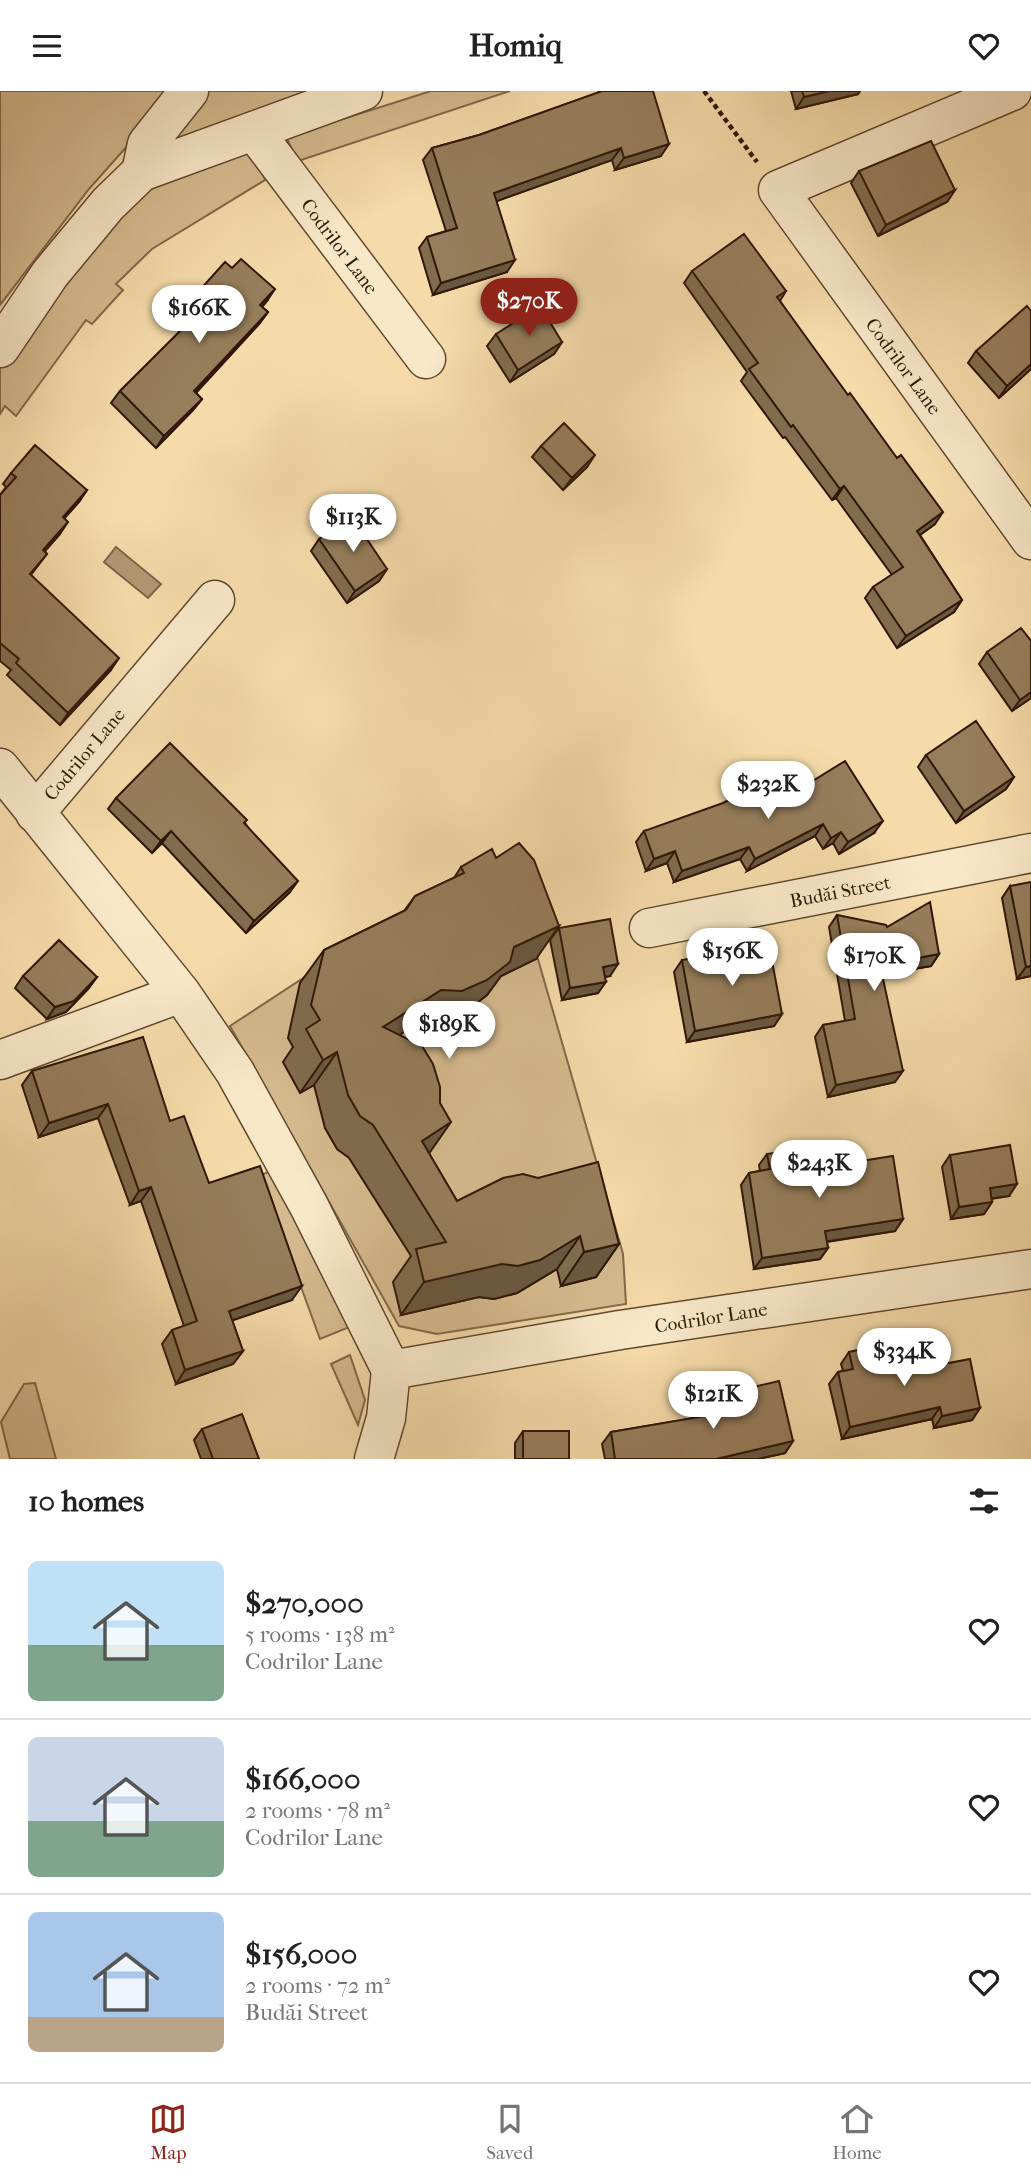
<!DOCTYPE html>
<meta charset="utf-8">
<style>
body{margin:0;font-family:"IM FELL French Canon",serif;background:#f6f6f6;color:#222;height:100vh;display:flex;flex-direction:column;font-size:26px;white-space:nowrap}
*{box-sizing:border-box;margin:0}
p{font-size:23px;color:#767676}
.icon{flex:none;width:38px;height:38px;fill:none;stroke:currentColor;stroke-width:2;stroke-linecap:round;stroke-linejoin:round}
.map{position:relative;height:1368px;overflow:hidden}
.sheet{display:flex;flex-direction:column;background:#fff;flex:1}
.sheet>*{flex:none}
.price{position:absolute;translate:-50% -60px;padding:0 16px;border-radius:24px;background:#fff;color:#222;font-size:23px;line-height:46px;filter:drop-shadow(0 2px 4px #0008)}
.price::after{content:'';position:absolute;left:50%;top:42px;width:21px;height:16px;margin-left:-10px;background:inherit;clip-path:polygon(0 0,100% 0,50% 100%)}
.price.on{background:#8f2418;color:#fff}
ul{padding:0;list-style:none}
li{display:flex;align-items:center;gap:21px;height:175px;padding:0 28px}
li+li{border-top:2px solid #e0e0e0}
li span{display:grid;place-items:center;flex:none;width:196px;height:140px;border-radius:10px;color:#555}
li>.icon{margin-inline-start:auto}
span .icon{width:84px;height:84px;fill:#fffc;stroke-width:1}
li b{font-size:30px}
h2{display:flex;justify-content:space-between;align-items:center;height:84px;padding:0 28px;font-size:30px}
header{display:flex;justify-content:space-between;align-items:center;height:91px;padding:0 28px;background:#fff;font-size:32px;font-weight:800}
.tab-bar{display:flex;justify-content:space-around;align-items:center;height:98px;border-top:2px solid #e0e0e0;background:#fff;font-size:19px;color:#767676}
.tab-bar a{display:grid;justify-items:center;gap:4px}
.tab-bar .on{color:#8f2418}
.map>svg:first-child{display:block}
.green{fill:#d4ba8e;stroke:#82684a;stroke-width:2}
.water{fill:#b29872;stroke:#7e6447;stroke-width:2}
.lines{fill:none;stroke-linecap:round;stroke-linejoin:round}
.minor-casing{stroke:#61482f;stroke-width:41}
.path{stroke:#301706;stroke-width:4.5;stroke-dasharray:5 3.5;stroke-linecap:butt}
.minor{stroke:#f8e8c8;stroke-width:38}
.wall{fill:#816c4e;stroke:#301706;stroke-width:2}
.shaded-wall{fill:#695840;stroke:#301706;stroke-width:2}
.building{fill:#967d5b;stroke:#301706;stroke-width:2}
.labels{text-anchor:middle;stroke-width:6;stroke-linejoin:round;paint-order:stroke}
.street-label{font-size:19px;fill:#301706;stroke:#f8e8c8}
</style>
<header><svg class="icon" aria-label="menu" viewBox="0 0 24 24"><path d="M4 6h16M4 12h16M4 18h16"/></svg>Homiq<svg class="icon" aria-label="heart" viewBox="0 0 24 24"><path d="M12 20l-8-8c-3-5 5-10 8-4 3-6 11-1 8 4z"/></svg></header>
<div class="map">
<svg width="1031" height="1368" viewBox="0 0 1031 1368">
<rect width="100%" height="100%" fill="#f5dbaa"/>
<filter id="stains"><feTurbulence type="fractalNoise" baseFrequency=".00286" numOctaves="4"/><feColorMatrix values="0 0 0 0 .2 0 0 0 0 .09 0 0 0 0 .02 0 0 0 .5 -.17"/></filter>
<radialGradient id="worn" r=".72"><stop offset=".6" stop-color="#630" stop-opacity="0"/><stop offset="1" stop-color="#630" stop-opacity=".3"/></radialGradient>
<path class="green" d="M0 0H176L89 98 0 214Z
M203 0H323L168 57Z
M431 0H510L298 70 286 46Z
M251 53 265 89 152 158 116 193 123 199 92 233 86 229 16 325 5 315 0 323V275L109 129 157 93Z
M459 785 516 792 623 1163 626 1213 437 1243 399 1235 230 935Z
M272 1079 352 1235 320 1248 293 1174 251 1089Z
M350 1264 365 1309 358 1334 331 1273Z
M35 1292 56 1368H10L1 1331 24 1293Z"/>
<path class="water" d="M116 456 161 493 148 507 104 471Z"/>
<g class="lines">
<defs>
<path id="minor" d="M1012 0 778 99 1031 449
M254 40 426 268
M141 81 147 53 189 0
M0 257 50 183 108 113 141 81 363 0
M0 677 181 902 235 981 309 1115 391 1279 386 1327 374 1368
M35 722 215 509
M649 837 1031 762
M0 969 181 902
M391 1279 620 1239 1031 1178"/>
</defs>
<use href="#minor" class="minor-casing"/>
<path class="path" d="M704 0 757 71"/>
<use href="#minor" class="minor"/>
</g>
<path class="wall" d="M599 0H653L661 65 615 79 612 69 496 110 507 181 433 204 419 157 427 146 446 140 423 69 432 57 479 44 598 2Z
M791 0H860L858 3 796 18Z
M859 80 955 99 947 111 878 145 851 92Z
M692 180 786 200 780 210 935 433 920 444 962 509 954 521 897 557 865 507 873 496 892 484 836 407 832 409 785 346 783 347 741 290 747 281 684 192Z
M190 210H267L262 216 268 221 259 233 196 302 202 308 193 319 156 357 111 312 120 300 183 238 181 236 184 230 181 222Z
M496 243 562 251 554 263 510 291 487 255Z
M976 260 1031 278 999 307 968 272Z
M541 355 587 376 563 399 532 366Z
M11 382 87 399 79 411 64 427 60 443 45 460 47 463 31 484 111 579 60 634 7 584 11 579 0 570V404L6 396 3 393Z
M319 448 387 478 379 490 347 512 311 460Z
M987 561 1031 607 1012 620 979 573Z
M926 664 1014 686 1006 698 956 732 918 676Z
M116 707 245 732 290 801 246 842 162 752 152 762 108 718Z
M772 715 874 742 839 763 833 752 823 758 815 745 747 780 740 768 674 791 667 772 646 780 636 751 644 740Z
M461 776 536 868 501 885 487 904 464 922 439 933 418 932 399 944 429 1063 457 1110 619 1153 596 1186 561 1195 557 1178 517 1202 494 1208 479 1206 401 1224 393 1191 411 1165 349 1067 337 1058 325 1037 314 994 300 1002 283 971 293 956 288 947 300 892 324 859 404 820 415 805 454 787Z
M1010 795 1031 885 1017 888 1002 807Z
M837 824 887 836 939 863 931 875 882 883 895 991 828 1006 815 946 823 934 845 930 829 836Z
M559 837 610 885 605 886 598 902 562 909 550 849Z
M682 869 782 923 774 935 687 951 674 881Z
M23 885 97 886 88 898 66 921 47 928 15 897Z
M32 980 170 1030 209 1092 292 1209 232 1229 243 1260 233 1273 176 1293 162 1253 172 1239 184 1235 141 1110 130 1114 98 1027 39 1046 22 994Z
M767 1063 816 1077 903 1128 895 1140 827 1151 828 1157 820 1168 754 1178 741 1094 749 1082 760 1080 759 1074Z
M950 1064 1009 1105 991 1108 992 1111 984 1123 951 1128 942 1076Z
M849 1261 883 1272 980 1317 972 1329 934 1337 932 1328 842 1348 829 1293 838 1281 843 1280 841 1273Z
M736 1300 793 1350 785 1362 758 1368H605L602 1353 611 1341 730 1321 728 1312Z
M202 1338 259 1368H201L194 1349Z
M523 1340 569 1368H515V1352Z"/>
<path class="shaded-wall" d="M829 0H860L858 3 796 18 804 6Z
M669 53 661 65 615 79 624 67Z
M621 57 612 69 486 114 494 102Z
M955 99 947 111 878 145 886 134Z
M515 169 507 181 433 204 441 192Z
M275 198 267 210 252 226 260 214Z
M268 221 259 233 186 312 194 300Z
M562 251 554 263 510 291 518 279Z
M1031 273V278L999 307 1007 295Z
M202 308 193 319 156 357 164 345Z
M595 364 587 376 563 399 572 387Z
M844 395 836 407 832 409 840 398Z
M87 399 79 411 55 438 63 426Z
M943 421 935 433 909 452 917 440Z
M68 431 60 443 35 471 43 459Z
M387 478 379 490 347 512 355 500Z
M962 509 954 521 897 557 906 545Z
M119 567 111 579 60 634 68 622Z
M1031 601V607L1012 620 1020 609Z
M1014 686 1006 698 956 732 964 720Z
M883 730 874 742 839 763 848 751Z
M823 733 815 745 747 780 755 768Z
M171 740 162 752 152 762 161 750Z
M841 741 833 752 823 758 831 747Z
M749 756 740 768 674 791 682 780Z
M675 760 667 772 646 780 654 768Z
M298 790 290 801 246 842 254 830Z
M559 835 536 868 501 885 487 904 464 922 439 933 418 932 360 969 383 936 441 899 514 856Z
M939 863 931 875 872 885 880 874Z
M618 873 610 885 595 888 603 876Z
M1031 875V885L1017 888 1026 876Z
M97 886 88 898 66 921 47 928 55 916Z
M606 891 598 902 562 909 570 897Z
M782 923 774 935 687 951 695 940Z
M337 961 314 994 300 1002 323 969Z
M903 980 895 991 828 1006 836 994Z
M108 1013 98 1027 39 1046 49 1032Z
M451 1031 428 1064 422 1050Z
M1017 1093 1009 1105 981 1109 990 1097Z
M151 1096 141 1110 130 1114 139 1100Z
M992 1111 984 1123 951 1128 959 1116Z
M903 1128 895 1140 817 1152 825 1140Z
M580 1145 557 1178 517 1202 494 1208 479 1206 401 1224 424 1191Z
M619 1153 596 1186 561 1195 584 1161Z
M828 1157 820 1168 754 1178 762 1167Z
M302 1195 292 1209 219 1234 229 1220Z
M243 1260 233 1273 176 1293 185 1279Z
M940 1316 932 1328 842 1348 850 1336Z
M980 1317 972 1329 934 1337 942 1325Z
M793 1350 785 1362 758 1368H716Z"/>
<path class="building" d="M602 0H653L669 53 624 67 621 57 494 102 515 169 441 192 427 146 457 137 432 57 479 44Z
M802 0H829L804 6Z
M931 50 955 99 886 134 859 80Z
M744 143 786 200 777 206 848 304 850 302 897 367 901 364 943 421 917 440 962 509 906 545 873 496 903 476 844 395 840 398 793 334 791 336 749 278 758 272 692 180Z
M241 168 275 198 260 214 268 221 194 300 202 308 164 345 120 300 193 227 189 224 193 219 190 210 225 171 232 177Z
M540 215 562 251 518 279 496 243Z
M1027 215 1031 220V273L1007 295 976 260Z
M564 332 595 364 572 387 541 355Z
M35 354 87 399 63 426 68 431 43 459 47 463 30 483 119 567 68 622 16 572 19 568 0 552V404L16 386 11 382Z
M352 426 387 478 355 500 319 448Z
M1021 537 1031 550V601L1020 609 987 561Z
M976 630 1014 686 964 720 926 664Z
M170 652 247 729 244 732 298 790 254 830 171 740 161 750 116 707Z
M845 670 883 730 848 751 841 741 831 747 823 733 755 768 749 756 682 780 675 760 654 768 644 740 723 712 760 693 772 715Z
M519 752 534 769 559 835 514 856 510 871 487 889 462 900 441 899 383 936 422 955 433 973 440 996V1012L451 1031 422 1050 457 1110 503 1087 523 1083 538 1087 598 1071 619 1153 584 1161 580 1145 540 1169 518 1175 502 1173 424 1191 416 1158 446 1151 373 1034 360 1025 348 1004 337 961 323 969 306 938 320 929 311 914 324 859 406 819 415 805 464 782 461 776 492 758 496 767Z
M1031 791V875L1026 876 1010 795Z
M930 811 939 863 880 874 903 980 836 994 823 934 855 928 837 824 886 834 887 836Z
M610 828 618 873 603 876 606 891 570 897 559 837Z
M59 849 97 886 74 910 55 916 23 885Z
M769 854 782 923 695 940 682 869Z
M143 946 170 1030 184 1025 209 1092 260 1075 302 1195 229 1220 243 1260 185 1279 172 1239 197 1230 151 1096 139 1100 108 1013 49 1032 32 980Z
M1010 1054 1017 1093 990 1097 992 1111 959 1116 950 1064Z
M813 1056 816 1077 893 1065 903 1128 825 1140 828 1157 762 1167 749 1082 770 1078 767 1063Z
M879 1254 883 1272 898 1268 901 1281 970 1268 980 1317 942 1325 940 1316 850 1336 838 1281 853 1278 849 1261Z
M779 1290 793 1350 716 1368H615L611 1341 740 1319 736 1300Z
M242 1323 259 1368H213L202 1338Z
M523 1340H569V1368H523Z"/>
<g class="labels">
<g class="street-label">
<text transform="translate(340 155) rotate(53)" y="7">Codrilor Lane</text>
<text transform="translate(904 275) rotate(54)" y="7">Codrilor Lane</text>
<text transform="translate(84 663) rotate(-50)" y="7">Codrilor Lane</text>
<text transform="translate(840 800) rotate(-11)" y="7">Budăi Street</text>
<text transform="translate(711 1226) rotate(-9)" y="7">Codrilor Lane</text>
</g>
</g>
<rect width="100%" height="100%" filter="url(#stains)"/>
<rect width="100%" height="100%" fill="url(#worn)"/>
</svg>
<b class="price on" style="left:529px;top:247px">$270K</b>
<b class="price" style="left:199px;top:254px">$166K</b>
<b class="price" style="left:353px;top:463px">$113K</b>
<b class="price" style="left:768px;top:730px">$232K</b>
<b class="price" style="left:732px;top:897px">$156K</b>
<b class="price" style="left:874px;top:902px">$170K</b>
<b class="price" style="left:449px;top:970px">$189K</b>
<b class="price" style="left:819px;top:1109px">$243K</b>
<b class="price" style="left:904px;top:1297px">$334K</b>
<b class="price" style="left:713px;top:1340px">$121K</b>
</div>
<section class="sheet">
<h2>10 homes<svg class="icon" aria-label="filters" viewBox="0 0 24 24"><path d="M4 7h16M4 17h16"/><circle cx="9" cy="7" r="2"/><circle cx="15" cy="17" r="2"/></svg></h2>
<ul>
<li><span style="background:linear-gradient(#bfe0f5 60%,#7fa58c 0)"><svg class="icon" aria-label="home" viewBox="0 0 24 24"><path d="M3 11l9-7 9 7M6 9v11h12V9"/></svg></span><div><b>$270,000</b><p>5 rooms · 138 m²</p><p>Codrilor Lane</p></div><svg class="icon" aria-label="heart" viewBox="0 0 24 24"><path d="M12 20l-8-8c-3-5 5-10 8-4 3-6 11-1 8 4z"/></svg></li>
<li><span style="background:linear-gradient(#c9d6e8 60%,#7fa58c 0)"><svg class="icon" aria-label="home" viewBox="0 0 24 24"><path d="M3 11l9-7 9 7M6 9v11h12V9"/></svg></span><div><b>$166,000</b><p>2 rooms · 78 m²</p><p>Codrilor Lane</p></div><svg class="icon" aria-label="heart" viewBox="0 0 24 24"><path d="M12 20l-8-8c-3-5 5-10 8-4 3-6 11-1 8 4z"/></svg></li>
<li><span style="background:linear-gradient(#a9c7e8 75%,#b9a48a 0)"><svg class="icon" aria-label="home" viewBox="0 0 24 24"><path d="M3 11l9-7 9 7M6 9v11h12V9"/></svg></span><div><b>$156,000</b><p>2 rooms · 72 m²</p><p>Budăi Street</p></div><svg class="icon" aria-label="heart" viewBox="0 0 24 24"><path d="M12 20l-8-8c-3-5 5-10 8-4 3-6 11-1 8 4z"/></svg></li>
</ul>
</section>
<nav class="tab-bar">
<a class="on"><svg class="icon" aria-label="map" viewBox="0 0 24 24"><path d="M3 6l6-2 6 2 6-2v14l-6 2-6-2-6 2zM9 4v14M15 6v14"/></svg>Map</a>
<a><svg class="icon" aria-label="saved" viewBox="0 0 24 24"><path d="M7 4h10v16l-5-4-5 4z"/></svg>Saved</a>
<a><svg class="icon" aria-label="home" viewBox="0 0 24 24"><path d="M3 11l9-7 9 7M6 9v11h12V9"/></svg>Home</a>
</nav>
